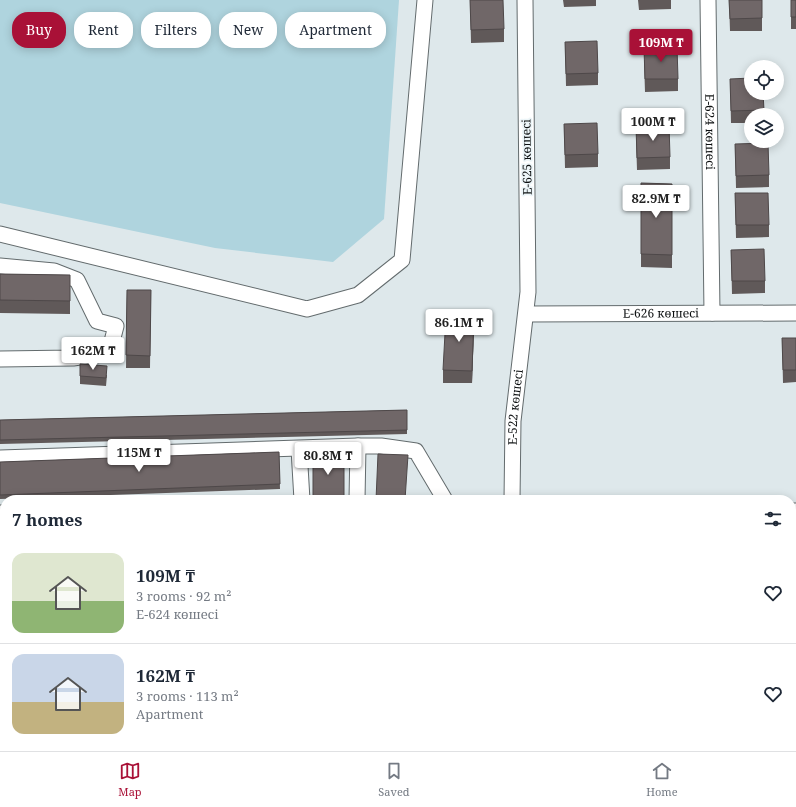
<!DOCTYPE html>
<meta charset="utf-8">
<style>
body{margin:0;font-family:"Noto Serif",serif;background:#f6f6f7;color:#1f2937;height:100vh;display:flex;flex-direction:column;font-size:15px;white-space:nowrap}
*{box-sizing:border-box;margin:0}
p{font-size:13px;color:#747a83}
.icon{flex:none;width:22px;height:22px;fill:none;stroke:currentColor;stroke-width:2;stroke-linecap:round;stroke-linejoin:round}
.map{position:relative;flex:1;overflow:hidden}
.side{position:absolute;left:0px;top:495px;width:796px;height:256px;display:flex;flex-direction:column;background:#fff;border-radius:16px 16px 0 0;box-shadow:0 2px 10px #0003}
.side>*{flex:none}
.hud{position:absolute;left:12px;top:12px;width:400px;height:36px;display:flex;gap:8px}
.buttons{position:absolute;left:744px;top:60px;display:grid;gap:8px}
.buttons a{display:grid;place-items:center;width:40px;height:40px;border-radius:50%;background:#fff;box-shadow:0 2px 10px #0003;font-size:20px}
.price{position:absolute;translate:-50% -34px;padding:0 9px;border-radius:4px;background:#fff;color:#222;font-size:13px;line-height:26px;filter:drop-shadow(0 1px 2px #0008)}
.price::after{content:'';position:absolute;left:50%;top:24px;width:12px;height:9px;margin-left:-6px;background:inherit;clip-path:polygon(0 0,100% 0,50% 100%)}
.price.current{background:#a91137;color:#fff}
ul{padding:0;list-style:none}
li{display:flex;align-items:center;gap:12px;height:100px;padding:0 12px}
li+li{border-top:1px solid #e0e1e3}
li span{display:grid;place-items:center;flex:none;width:112px;height:80px;border-radius:12px;color:#555}
li>.icon{margin-inline-start:auto}
span .icon{width:48px;height:48px;fill:#fffc;stroke-width:1}
li b{font-size:17px}
h2{display:flex;justify-content:space-between;align-items:center;height:48px;padding:0 12px;font-size:17px}
.tag{padding:0 14px;border-radius:16px;background:#fff;box-shadow:0 2px 10px #0003;font-size:14px;line-height:36px}
.tag.current{background:#a91137;color:#fff}
.menu{display:flex;justify-content:space-around;align-items:center;height:56px;border-top:1px solid #e0e1e3;background:#fff;font-size:11px;color:#747a83}
.menu a{display:grid;justify-items:center;gap:2px}
.menu .current{color:#a91137}
.map>svg:first-child{display:block}
.green{fill:#afd4de}
.lines{fill:none;stroke-linecap:round;stroke-linejoin:round}
.minor-casing{stroke:#636b6d;stroke-width:17}
.minor{stroke:#fff;stroke-width:15}
.wall{fill:#605959}
.shaded-wall{fill:#4e4849}
.building{fill:#706768;stroke:#4e4849}
.labels{text-anchor:middle;stroke-width:3.5;stroke-linejoin:round;paint-order:stroke}
.street-label{font-size:12px;fill:#0c0f10;stroke:#ecf5f8}
</style>
<div class="map">
<svg width="796" height="751" viewBox="0 0 796 751">
<rect width="100%" height="100%" fill="#dee8eb"/>
<path class="green" d="M0 0H399L384 219 333 262 215 248 0 203Z"/>
<g class="lines">
<defs>
<g id="minor">
<path id="s1" d="M708 0 712 313"/>
<path d="M0 234 307 309 358 295 402 260 425 0"/>
<path d="M0 266 54 271 77 280 97 321 116 326 109 353 73 358 0 359"/>
<path id="s2" d="M527 314 796 313"/>
<path d="M358 446H381L416 451 445 500"/>
<path d="M299 449 302 500"/>
<path d="M0 458 358 446 357 500"/>
<path id="s3" d="M512 500 513 421 528 292 525 0"/>
<path d="M791 511H796"/>
<path d="M0 513H5"/>
<path d="M791 548H796"/>
<path d="M0 575H5"/>
<path d="M0 634H5"/>
<path d="M0 715H5"/>
<path d="M291 751V746"/>
<path d="M507 751V746"/>
<path d="M643 751V746"/>
</g>
</defs>
<use href="#minor" class="minor-casing"/>
<use href="#minor" class="minor"/>
</g>
<path class="wall" d="M470 0 504 29V42L471 43Z
M563 0H596V6L564 7Z
M638 0H671V9L639 10Z
M729 0H762V31H730Z
M791 0H796V29H791Z
M565 42 598 73V85L566 86Z
M644 60 678 79V91L645 92Z
M730 79 763 93 764 115H751V123H731Z
M564 124 598 154V167L565 168Z
M636 138 670 157V169L637 170Z
M735 144 769 175V187L736 188Z
M641 183 672 184V268L641 267Z
M735 193 769 225V237L736 238Z
M731 250 765 281V293L732 294Z
M0 274 70 275V314L0 313Z
M127 290H151L150 368H126Z
M474 328 472 383H443V370Z
M782 338H796V382L783 383Z
M107 375 106 386 80 384V376Z
M407 410V434L0 444V420Z
M279 452 280 489 0 499V462Z
M0 523H5V559L0 560Z
M0 582H5V617H0Z
M0 636H5V694H0Z
M540 746H634V751H540Z
M655 746H748V751H655Z"/>
<path class="shaded-wall" d="M474 315V328L472 383V371Z"/>
<path class="building" d="M470 0H503L504 29 471 30Z
M729 0H762V18L730 19Z
M791 0H796V17H791Z
M597 41 598 73 566 74 565 42Z
M677 47 678 79H645L644 48Z
M751 78V93H763L764 110 731 111 730 79Z
M597 123 598 154 565 155 564 124Z
M669 125 670 157 637 158 636 126Z
M768 143 769 175 736 176 735 144Z
M641 183 672 184V255L641 254Z
M735 193H768L769 225H736Z
M764 249 765 281H732L731 250Z
M0 274 70 275V301L0 300Z
M127 290H151L150 356 126 355Z
M446 315H474L472 371 443 370Z
M782 338H796V370H783Z
M80 364 107 366 106 378 80 376Z
M407 410V430L0 440V420Z
M279 452 280 484 0 495V462Z
M313 452H344V500H313Z
M378 454 408 455 405 500H376Z
M0 523H5V555H0Z
M0 582H5V613H0Z
M0 636H5V689H0Z"/>
<g class="labels">
<g class="street-label">
<text dy="4" stroke="none"><textPath href="#s1" startOffset="132">Е-624 көшесі</textPath></text>
<text transform="translate(527 157) rotate(-91)" y="4">Е-625 көшесі</text>
<text dy="4" stroke="none"><textPath href="#s2" startOffset="134">Е-626 көшесі</textPath></text>
<text dy="4" stroke="none"><textPath href="#s3" startOffset="93">Е-522 көшесі</textPath></text>
</g>
</g>
</svg>
<div class="buttons">
<a><svg class="icon" aria-label="locate" viewBox="0 0 24 24"><circle cx="12" cy="12" r="6"/><path d="M12 2v4M12 18v4M2 12h4M18 12h4"/></svg></a>
<a><svg class="icon" aria-label="layers" viewBox="0 0 24 24"><path d="M12 4l9 5-9 5-9-5zM3 14l9 5 9-5"/></svg></a>
</div>
<b class="price current" style="left:661px;top:63px">109M ₸</b>
<b class="price" style="left:653px;top:142px">100M ₸</b>
<b class="price" style="left:656px;top:219px">82.9M ₸</b>
<b class="price" style="left:459px;top:343px">86.1M ₸</b>
<b class="price" style="left:93px;top:371px">162M ₸</b>
<b class="price" style="left:139px;top:473px">115M ₸</b>
<b class="price" style="left:328px;top:476px">80.8M ₸</b>
<div class="hud">
<a class="tag current">Buy</a>
<a class="tag">Rent</a>
<a class="tag">Filters</a>
<a class="tag">New</a>
<a class="tag">Apartment</a>
</div>
<section class="side">
<h2>7 homes<svg class="icon" aria-label="filters" viewBox="0 0 24 24"><path d="M4 7h16M4 17h16"/><circle cx="9" cy="7" r="2"/><circle cx="15" cy="17" r="2"/></svg></h2>
<ul>
<li><span style="background:linear-gradient(#dfe7d0 60%,#8fb573 0)"><svg class="icon" aria-label="home" viewBox="0 0 24 24"><path d="M3 11l9-7 9 7M6 9v11h12V9"/></svg></span><div><b>109M ₸</b><p>3 rooms · 92 m²</p><p>Е-624 көшесі</p></div><svg class="icon" aria-label="heart" viewBox="0 0 24 24"><path d="M12 20l-8-8c-3-5 5-10 8-4 3-6 11-1 8 4z"/></svg></li>
<li><span style="background:linear-gradient(#c9d6e8 60%,#c2b280 0)"><svg class="icon" aria-label="home" viewBox="0 0 24 24"><path d="M3 11l9-7 9 7M6 9v11h12V9"/></svg></span><div><b>162M ₸</b><p>3 rooms · 113 m²</p><p>Apartment</p></div><svg class="icon" aria-label="heart" viewBox="0 0 24 24"><path d="M12 20l-8-8c-3-5 5-10 8-4 3-6 11-1 8 4z"/></svg></li>
</ul>
</section>
</div>
<nav class="menu">
<a class="current"><svg class="icon" aria-label="map" viewBox="0 0 24 24"><path d="M3 6l6-2 6 2 6-2v14l-6 2-6-2-6 2zM9 4v14M15 6v14"/></svg>Map</a>
<a><svg class="icon" aria-label="saved" viewBox="0 0 24 24"><path d="M7 4h10v16l-5-4-5 4z"/></svg>Saved</a>
<a><svg class="icon" aria-label="home" viewBox="0 0 24 24"><path d="M3 11l9-7 9 7M6 9v11h12V9"/></svg>Home</a>
</nav>
